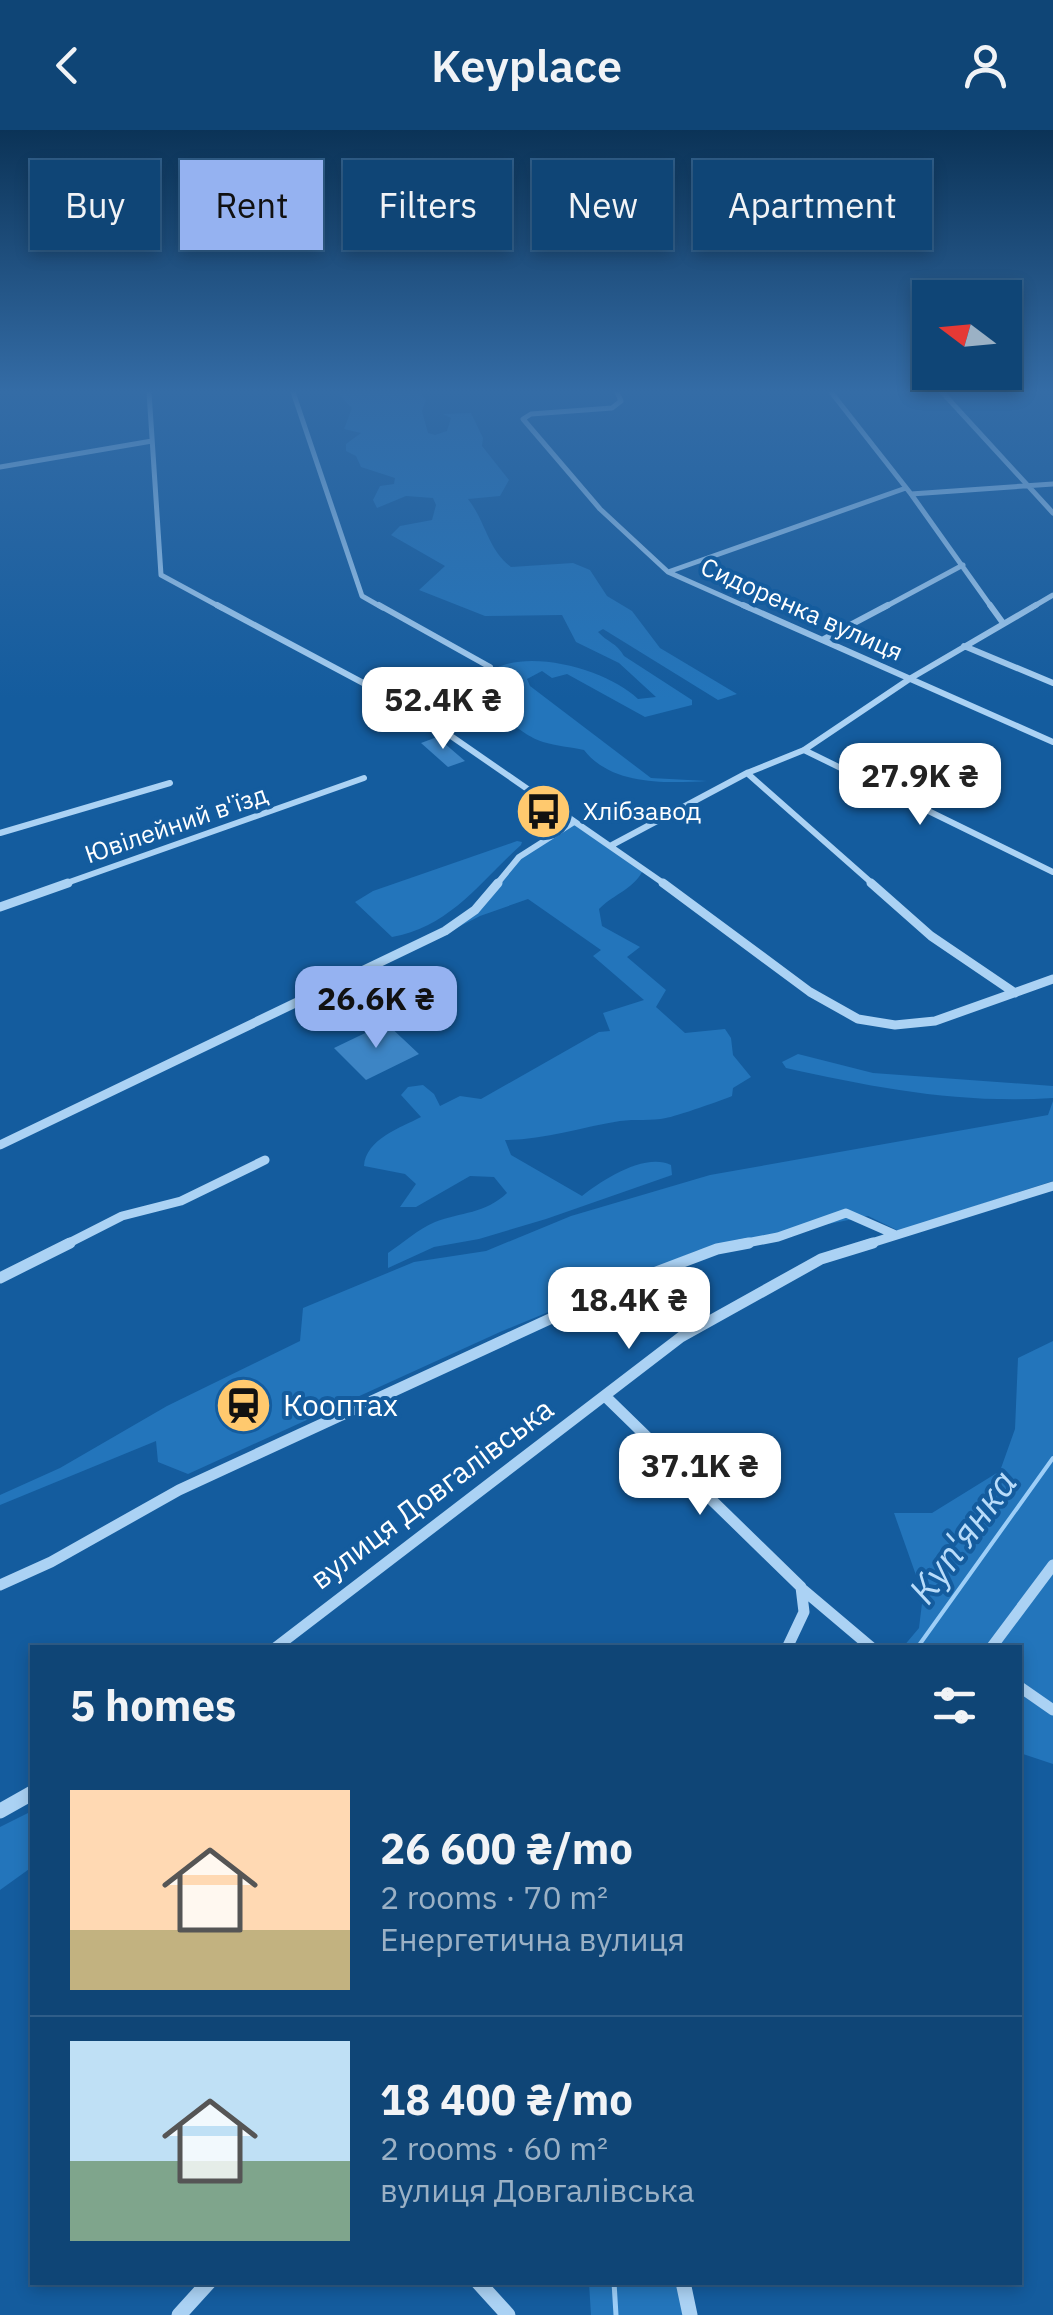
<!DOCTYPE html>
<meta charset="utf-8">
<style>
body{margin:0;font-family:"IBM Plex Sans",sans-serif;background:#1d4f7e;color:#f1f3f6;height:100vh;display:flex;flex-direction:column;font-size:38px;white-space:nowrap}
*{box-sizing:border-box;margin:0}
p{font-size:32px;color:#9bb1c5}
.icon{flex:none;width:55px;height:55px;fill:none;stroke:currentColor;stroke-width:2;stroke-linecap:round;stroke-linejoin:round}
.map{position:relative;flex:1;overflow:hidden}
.details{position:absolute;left:30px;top:1515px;width:992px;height:640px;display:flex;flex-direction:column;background:#0f4576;border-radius:0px;box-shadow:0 5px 15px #0003,0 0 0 2px #2f5d88}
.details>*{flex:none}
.top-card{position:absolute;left:30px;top:30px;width:995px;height:90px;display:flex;gap:20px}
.needle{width:65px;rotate:286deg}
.buttons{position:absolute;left:912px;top:150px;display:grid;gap:20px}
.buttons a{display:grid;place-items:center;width:110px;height:110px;border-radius:0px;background:#0f4576;box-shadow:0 5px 15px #0003,0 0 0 2px #2f5d88;font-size:50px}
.price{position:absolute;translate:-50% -85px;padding:0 22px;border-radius:20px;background:#fff;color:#222;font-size:32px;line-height:65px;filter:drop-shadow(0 2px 5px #0008)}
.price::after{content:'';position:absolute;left:50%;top:60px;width:30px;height:22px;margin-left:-15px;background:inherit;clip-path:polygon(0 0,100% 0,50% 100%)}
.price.on{background:#95b2f1;color:#111}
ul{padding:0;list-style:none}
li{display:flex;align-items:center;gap:30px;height:250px;padding:0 40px}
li+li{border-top:2px solid #2f5d88}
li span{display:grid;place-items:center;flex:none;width:280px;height:200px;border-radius:0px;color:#555}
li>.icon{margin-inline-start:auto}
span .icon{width:120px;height:120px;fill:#fffc;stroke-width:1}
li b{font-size:42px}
h2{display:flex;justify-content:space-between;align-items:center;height:120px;padding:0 40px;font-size:42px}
.pill{padding:0 35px;border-radius:0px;background:#0f4576;box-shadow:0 5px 15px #0003,0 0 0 2px #2f5d88;font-size:35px;line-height:90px}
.pill.on{background:#95b2f1;color:#111}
header{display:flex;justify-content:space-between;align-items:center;height:130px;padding:0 40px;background:#0f4576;font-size:45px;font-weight:600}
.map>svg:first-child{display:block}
.green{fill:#2375bb}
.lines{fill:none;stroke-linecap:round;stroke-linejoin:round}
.stream-far1{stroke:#9dcef7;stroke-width:4}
.stream{stroke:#9dcef7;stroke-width:5}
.building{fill:#3d85c5}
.street-far4{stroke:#abd2f4;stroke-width:5}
.street-far3{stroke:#abd2f4;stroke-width:6}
.street-far2{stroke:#abd2f4;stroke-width:9}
.street-far1{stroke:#abd2f4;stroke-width:11}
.street{stroke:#abd2f4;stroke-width:15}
.labels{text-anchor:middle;stroke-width:8;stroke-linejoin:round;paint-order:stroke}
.far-street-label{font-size:25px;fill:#fff;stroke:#145c9e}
.far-poi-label{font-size:25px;fill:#fff;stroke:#145c9e;text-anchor:start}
.poi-label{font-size:30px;fill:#fff;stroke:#145c9e;text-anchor:start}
.street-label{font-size:30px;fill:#fff;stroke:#145c9e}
.near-water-label{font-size:38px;font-style:italic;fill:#b8dcfa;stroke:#145c9e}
</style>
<header><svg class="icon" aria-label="back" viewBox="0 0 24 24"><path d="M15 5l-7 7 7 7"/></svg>Keyplace<svg class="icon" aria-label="person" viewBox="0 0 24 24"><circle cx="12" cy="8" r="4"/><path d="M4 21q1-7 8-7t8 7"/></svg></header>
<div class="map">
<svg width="1053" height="2185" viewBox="0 0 1053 2185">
<rect width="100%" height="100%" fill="#145c9e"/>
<path class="green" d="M336 262H420L426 270 422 281 428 303 435 305 447 301 451 288 443 284 471 283 483 308 482 316 509 350 500 366 468 369C486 392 488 420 511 437L573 433 590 440 607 466 632 481 660 518 737 564 718 570 603 499 598 502C607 512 617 513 624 526L692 570V575L645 587 567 544 552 548 542 541 527 549 530 556 651 648 707 651C667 653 612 656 584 620 571 617 556 616 543 612 514 602 517 586 482 597L473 586 484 578 487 571 482 561 483 547C517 513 608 539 638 569L656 567 619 533 576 512 562 485 485 486 419 460 445 436 391 405 400 396 432 390 436 375 433 368 406 366 377 378 373 370 380 356 394 354 395 348 361 337 356 326 346 321V314L361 303 344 299 352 278Z
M574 692 644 738C635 759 615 763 599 779L602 796 640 817 627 827 666 860 656 877 685 903 725 899 731 908 733 925 751 947 733 958 732 966C726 969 674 987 666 988 652 991 635 989 620 991 582 997 543 1010 505 1010L511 1025 582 1066C602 1050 645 1022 671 1035L672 1045 546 1089 479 1109 434 1117 388 1138V1123C403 1113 418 1099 435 1092 461 1082 485 1084 507 1063L494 1047 470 1046 416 1077H400L416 1054 405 1044 364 1036C366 1009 400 998 421 987L401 965 408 957 423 955 434 964 440 976 460 966 481 969 599 902 610 901 603 883 644 870 593 826 601 820 528 769 480 786 330 862 475 781 518 728Z
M517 711 522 712 521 715C480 752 450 797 392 807L355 772 373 761Z
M798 924 873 943 1053 956V968C960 974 876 958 786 938L782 932Z
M1053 971V1051L899 1101 868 1086 696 1121 500 1202 188 1344 158 1332 156 1311 0 1375V1365L60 1338 167 1276 300 1211 303 1178 414 1132 486 1121 571 1086 710 1045 1048 985Z
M1053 1211V1634L1020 1623V1518L903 1517 919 1498 923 1465 894 1383H932L1000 1341 1015 1299 1018 1228Z
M32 1681V1737L0 1760V1697Z
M589 2153H683L690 2185H591Z"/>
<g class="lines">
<path class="stream-far1" d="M917 1518 1053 1328"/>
<path class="stream" d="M614 2152 616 2185"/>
</g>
<path class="building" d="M437 607 465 631 448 637 421 613Z
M386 893 419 924 366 950 334 918Z"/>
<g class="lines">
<path class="street-far4" d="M149 262 161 445 222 478
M293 262 362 466 383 478
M617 262 621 271 612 278 531 284 523 289 600 379 668 442 749 478
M831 262 911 364 992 478
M942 262 1053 383
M0 337 152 311
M911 364 1053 354
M668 442 906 358
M883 478 963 435
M1031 478 1053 465"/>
<path class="street-far3" d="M217 475 412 579 666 755
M379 475 490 537
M743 475 1053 612
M990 475 1003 493
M824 509 888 475
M964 516 1053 553
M804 620 1053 742
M747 643 874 755
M0 703 170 653
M612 715 747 643 804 620 911 548 1036 475
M61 755 364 648
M496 755 519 727 574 692"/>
<path class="street-far2" d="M663 753 810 862 858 889 895 895 935 891 1053 849
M871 753 931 806 1015 863
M0 777 68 753
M0 1015 445 801 475 780 498 753
M65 1115 122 1086 181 1071 265 1030
M736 1115 778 1107 846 1083 896 1105
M865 1115 1053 1056"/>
<path class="street-far1" d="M0 1148 70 1113
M606 1267 801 1457 804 1482 787 1518
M0 1455 51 1432 179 1360 630 1152 717 1119 749 1113
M801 1458 872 1518
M275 1518 681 1207 821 1129 873 1113
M991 1518 1053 1435
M1020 1557 1053 1580"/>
<path class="street" d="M0 1681 32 1663
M478 2152 508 2185
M683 2152 690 2185
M179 2185 209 2152"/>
</g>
<linearGradient id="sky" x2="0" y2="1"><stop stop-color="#0b3357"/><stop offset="0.46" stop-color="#346ca6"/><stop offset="1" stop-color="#346ca6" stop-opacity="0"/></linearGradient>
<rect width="1053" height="568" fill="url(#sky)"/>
<defs>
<symbol id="bus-disc" viewBox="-11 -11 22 22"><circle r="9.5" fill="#ffc96e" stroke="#145c9e"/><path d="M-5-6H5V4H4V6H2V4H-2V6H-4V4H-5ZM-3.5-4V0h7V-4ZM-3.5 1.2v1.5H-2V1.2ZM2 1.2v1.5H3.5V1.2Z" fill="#111"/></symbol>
<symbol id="station-disc" viewBox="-11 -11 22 22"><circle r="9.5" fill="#ffc96e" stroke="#145c9e"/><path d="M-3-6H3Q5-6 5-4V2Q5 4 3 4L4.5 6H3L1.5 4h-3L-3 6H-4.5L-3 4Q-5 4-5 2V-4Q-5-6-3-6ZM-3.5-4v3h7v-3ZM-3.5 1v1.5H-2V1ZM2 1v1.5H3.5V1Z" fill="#111"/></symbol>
</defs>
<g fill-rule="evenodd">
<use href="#bus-disc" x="512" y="650" width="63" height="63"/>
<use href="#station-disc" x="212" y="1244" width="63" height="63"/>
</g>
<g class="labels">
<g class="far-street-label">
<text transform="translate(802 479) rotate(24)" y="9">Сидоренка вулиця</text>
<text transform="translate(176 694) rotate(-19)" y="9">Ювілейний в'їзд</text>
</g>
<g class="far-poi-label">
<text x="583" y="690">Хлібзавод</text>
</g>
<g class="poi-label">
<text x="283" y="1286">Кооптах</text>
</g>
<g class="street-label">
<text transform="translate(432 1364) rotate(-37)" y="10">вулиця Довгалівська</text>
</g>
<g class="near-water-label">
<text transform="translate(963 1407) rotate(-54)" y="13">Куп'янка</text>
</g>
</g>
</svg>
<div class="buttons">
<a><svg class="needle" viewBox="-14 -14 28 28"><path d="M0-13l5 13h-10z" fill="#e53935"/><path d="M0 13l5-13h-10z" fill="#9bb1c5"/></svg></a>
</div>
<b class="price" style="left:443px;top:622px">52.4K ₴</b>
<b class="price" style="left:920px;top:698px">27.9K ₴</b>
<b class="price on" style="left:376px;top:921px">26.6K ₴</b>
<b class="price" style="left:629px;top:1222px">18.4K ₴</b>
<b class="price" style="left:700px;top:1388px">37.1K ₴</b>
<div class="top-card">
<a class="pill">Buy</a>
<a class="pill on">Rent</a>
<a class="pill">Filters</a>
<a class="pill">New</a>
<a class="pill">Apartment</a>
</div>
<section class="details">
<h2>5 homes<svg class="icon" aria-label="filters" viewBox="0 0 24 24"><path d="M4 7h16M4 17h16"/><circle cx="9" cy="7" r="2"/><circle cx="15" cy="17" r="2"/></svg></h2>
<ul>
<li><span style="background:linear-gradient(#ffd9b3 70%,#c2b280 0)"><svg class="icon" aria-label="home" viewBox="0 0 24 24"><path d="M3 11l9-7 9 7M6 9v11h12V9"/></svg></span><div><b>26 600 ₴/mo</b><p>2 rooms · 70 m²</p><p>Енергетична вулиця</p></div></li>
<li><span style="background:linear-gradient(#bfe0f5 60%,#7fa58c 0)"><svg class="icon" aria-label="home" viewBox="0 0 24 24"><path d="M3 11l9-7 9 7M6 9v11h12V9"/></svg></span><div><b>18 400 ₴/mo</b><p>2 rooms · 60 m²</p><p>вулиця Довгалівська</p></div></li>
</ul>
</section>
</div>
